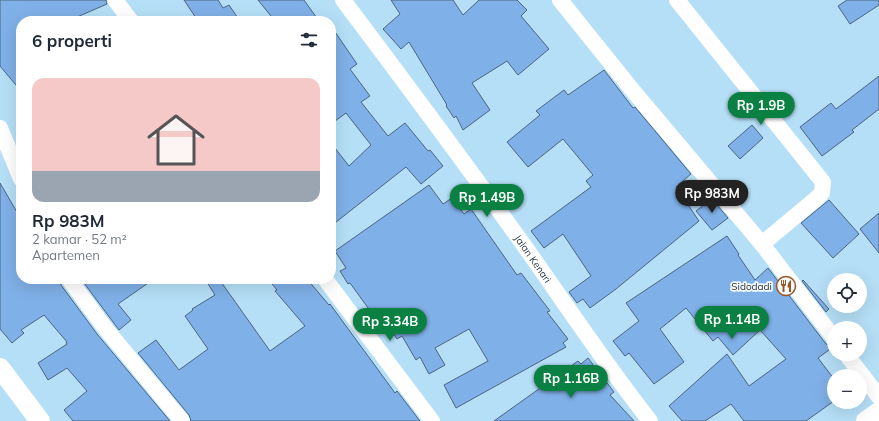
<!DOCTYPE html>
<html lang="id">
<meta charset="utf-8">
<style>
body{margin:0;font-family:Mulish,sans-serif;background:#f2f2f3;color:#1f2937;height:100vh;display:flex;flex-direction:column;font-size:15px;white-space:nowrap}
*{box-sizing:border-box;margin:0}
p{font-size:13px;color:#747a83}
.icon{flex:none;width:22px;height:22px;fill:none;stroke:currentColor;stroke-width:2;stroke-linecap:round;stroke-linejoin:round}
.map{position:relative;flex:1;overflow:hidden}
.side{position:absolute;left:16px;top:16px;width:320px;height:268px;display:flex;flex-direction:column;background:#fff;border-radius:16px;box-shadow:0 4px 16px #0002}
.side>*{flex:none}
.tools{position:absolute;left:827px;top:273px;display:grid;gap:8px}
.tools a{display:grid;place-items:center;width:40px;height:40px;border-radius:50%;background:#fff;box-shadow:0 4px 16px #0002;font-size:20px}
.price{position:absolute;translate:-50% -34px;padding:0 9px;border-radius:14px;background:#0b8043;color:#fff;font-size:13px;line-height:26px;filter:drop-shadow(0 1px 2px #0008)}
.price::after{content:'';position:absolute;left:50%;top:24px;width:12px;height:9px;margin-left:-6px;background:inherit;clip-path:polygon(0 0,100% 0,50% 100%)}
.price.current{background:#222;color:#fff}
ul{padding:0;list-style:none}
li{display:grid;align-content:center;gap:8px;height:212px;padding:0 16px}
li+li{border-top:1px solid #e0e1e3}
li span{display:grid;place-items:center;height:124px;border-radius:12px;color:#555}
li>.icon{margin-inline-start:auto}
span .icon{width:72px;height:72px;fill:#fffc;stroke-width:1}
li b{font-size:17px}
h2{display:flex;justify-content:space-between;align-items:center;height:48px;padding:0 16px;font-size:17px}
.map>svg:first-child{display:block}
.building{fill:#7fb0e7;stroke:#4c6481}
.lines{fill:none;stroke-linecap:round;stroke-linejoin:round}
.minor{stroke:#fff;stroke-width:16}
.tertiary{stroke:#fff;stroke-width:20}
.labels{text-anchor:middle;stroke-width:3.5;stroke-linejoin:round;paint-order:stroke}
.street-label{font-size:10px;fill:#1c2c35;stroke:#f6fafc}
.poi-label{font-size:10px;fill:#1c2c35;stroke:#f6fafc;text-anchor:end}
</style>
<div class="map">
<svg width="879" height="421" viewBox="0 0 879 421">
<rect width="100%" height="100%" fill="#b5dff7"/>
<path class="building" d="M0 0H106L107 4 68 21H21V91L0 66Z
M184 0H218L223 8 229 5 240 21H198Z
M258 0H304L319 21H275Z
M391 0H453L463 15 479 0H517L527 10 521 16 549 49 518 75 507 61 472 83 490 110 463 130 456 116 454 118 446 106 447 105 409 42 401 49 383 29 400 14Z
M847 0H879V5L850 24 838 6Z
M331 26 357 64 350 69 370 96 361 102 388 136 405 123 428 151 430 150 443 166 421 184 406 167 331 226V143L349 166 371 145 346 113 331 124Z
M604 70 633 108 635 107 691 174 676 187 699 221 616 289 590 308 583 299 577 303 569 292 591 276 563 234 544 248 531 231 591 187 586 181 593 175 563 139 528 167 507 142 540 115 536 111 564 90 568 95Z
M879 76V109L852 130 854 132 822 156 800 127 831 103 836 109Z
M752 125 763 138 740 159 728 146Z
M0 183 21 219V279H60L61 285 97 334 170 421H73L64 410 87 391 67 368 48 380 38 363 67 344 66 342H67L44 315 21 330 24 333 12 343 0 329Z
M429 185 443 204 452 198 464 214 471 209 517 275 521 273 550 311 547 312 568 339 563 343 566 347 456 408 444 385 488 361 469 329 435 348 445 365 429 374 420 357 416 360 402 336 397 339 384 319 379 323 350 283 348 284 340 271 346 268 335 251Z
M712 199 728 218 712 230 696 211Z
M829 200 859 234 833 258 801 223Z
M879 213V253L860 229Z
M727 236 739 254 738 255 755 280 768 268 826 344 833 347 818 358 834 379V401L806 421H744L731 404 705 421H682L669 406 727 354 749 386 786 359 760 330 733 355 718 337 713 341 686 308 660 329 684 362 654 384 629 353 625 356 613 341 639 321 626 303Z
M81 279H154L118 304 131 320 119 330Z
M205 279H219L270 351 305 326 275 291 277 290 268 279H307L329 305 330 304 395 393 397 391 420 421H191L189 415 138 353 156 340 179 370 208 349 185 316 193 310 192 309 215 295Z
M803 280 829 309 826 312 802 281Z
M588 358 614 392 610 395 634 421H494L578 361 581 364Z"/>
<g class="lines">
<g class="minor">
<path d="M115 0 131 21"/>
<path id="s1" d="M343 0C404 81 464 162 523 244 565 303 605 364 650 421"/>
<path d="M560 0 634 92 762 244 834 338"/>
<path d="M677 0 823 182 822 193 817 198 762 244"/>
<path d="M0 128 21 179"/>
<path d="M69 279 105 328 182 421"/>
<path d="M325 279 432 421"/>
<path d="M846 354 879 397"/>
</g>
<path class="tertiary" d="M0 368 40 421
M866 421 879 412"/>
</g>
<defs>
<symbol id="restaurant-ring" viewBox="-11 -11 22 22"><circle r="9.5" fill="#f6fafc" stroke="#985525" stroke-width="1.5"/><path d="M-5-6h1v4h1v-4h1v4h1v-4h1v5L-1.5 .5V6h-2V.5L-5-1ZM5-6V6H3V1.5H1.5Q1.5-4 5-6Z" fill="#985525"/></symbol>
</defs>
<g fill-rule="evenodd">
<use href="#restaurant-ring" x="775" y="275" width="22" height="22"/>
</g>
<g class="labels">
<g class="street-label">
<text dy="4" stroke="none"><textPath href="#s1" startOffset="321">Jalan Kenari</textPath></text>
</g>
<g class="poi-label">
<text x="772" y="290">Sidodadi</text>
</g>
</g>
</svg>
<div class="tools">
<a><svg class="icon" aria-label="locate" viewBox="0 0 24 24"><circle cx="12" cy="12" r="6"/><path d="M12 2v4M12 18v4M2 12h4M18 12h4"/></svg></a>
<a>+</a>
<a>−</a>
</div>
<b class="price" style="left:761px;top:126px">Rp 1.9B</b>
<b class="price current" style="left:712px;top:214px">Rp 983M</b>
<b class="price" style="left:487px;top:218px">Rp 1.49B</b>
<b class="price" style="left:732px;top:340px">Rp 1.14B</b>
<b class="price" style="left:390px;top:342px">Rp 3.34B</b>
<b class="price" style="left:571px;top:399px">Rp 1.16B</b>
<section class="side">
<h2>6 properti<svg class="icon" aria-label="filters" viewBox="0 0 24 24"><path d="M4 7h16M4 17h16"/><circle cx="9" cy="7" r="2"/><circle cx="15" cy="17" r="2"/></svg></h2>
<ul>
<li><span style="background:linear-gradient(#f6c9c9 75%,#9aa5b1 0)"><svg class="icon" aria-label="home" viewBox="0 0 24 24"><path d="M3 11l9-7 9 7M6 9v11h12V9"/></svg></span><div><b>Rp 983M</b><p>2 kamar · 52 m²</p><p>Apartemen</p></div></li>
</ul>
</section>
</div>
